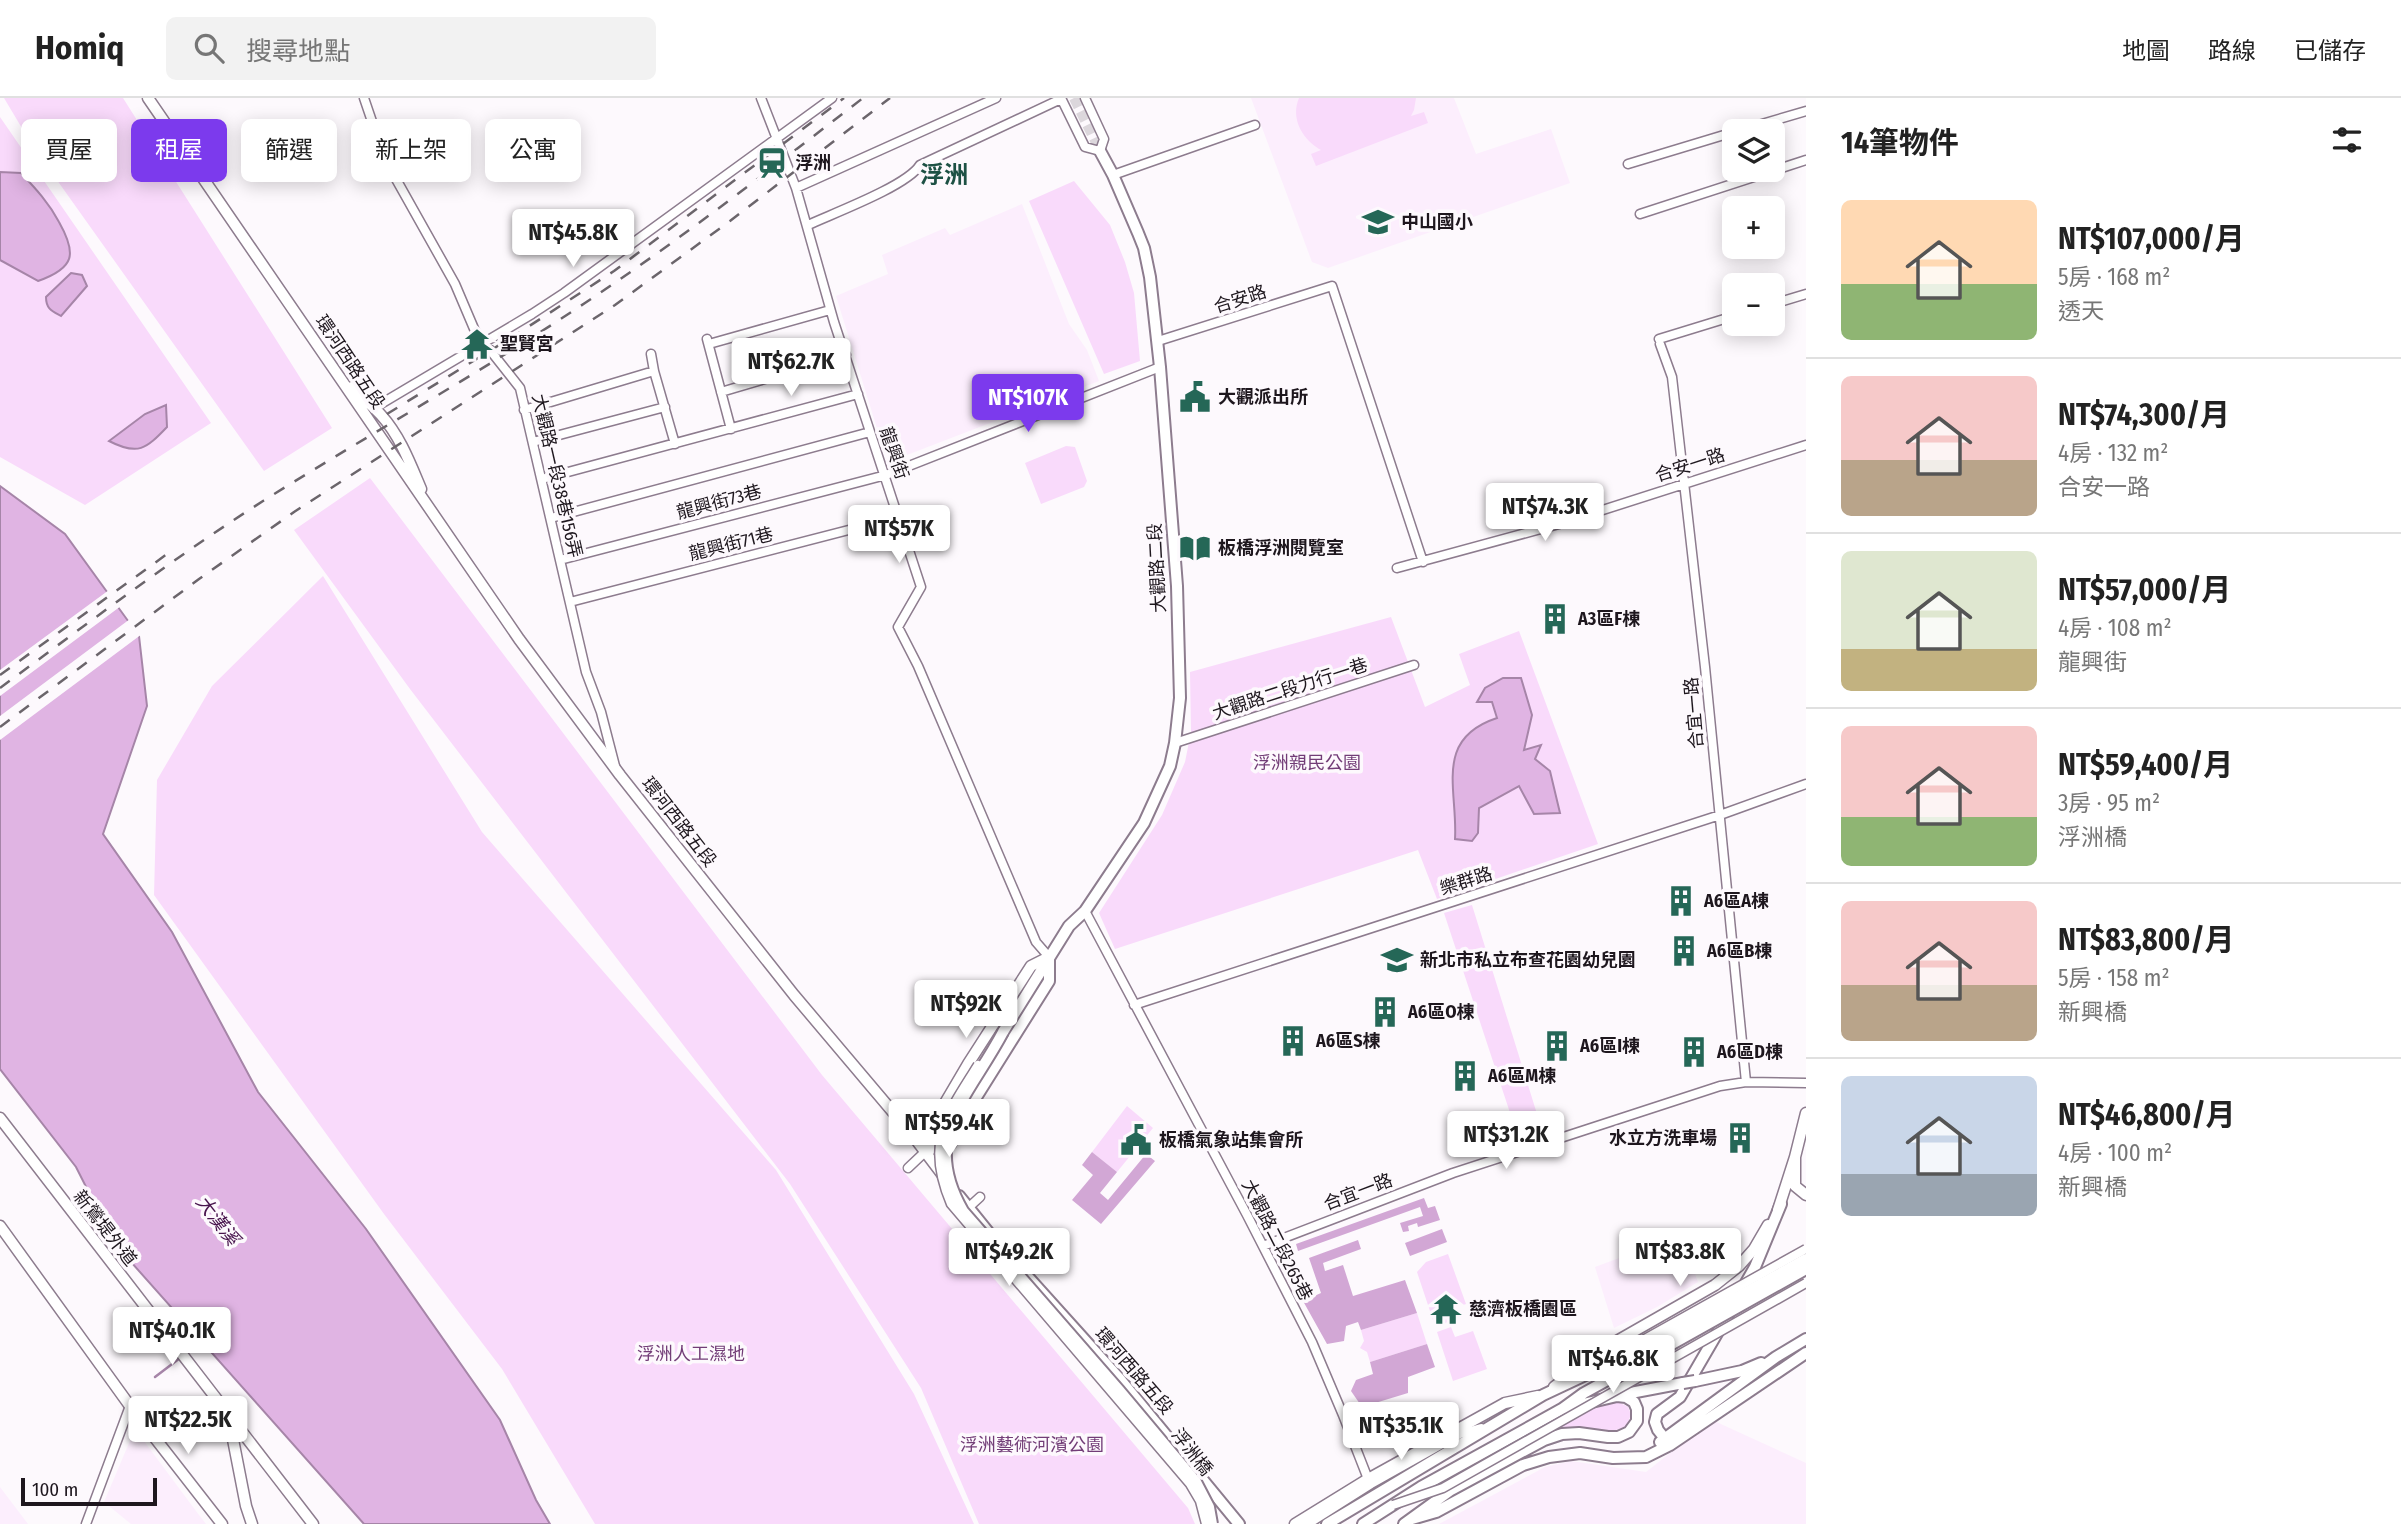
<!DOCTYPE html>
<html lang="zh-TW">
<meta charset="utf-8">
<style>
body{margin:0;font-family:"Fira Sans Condensed","Noto Sans TC",sans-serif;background:#f2f2f2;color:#222;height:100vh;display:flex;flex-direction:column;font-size:26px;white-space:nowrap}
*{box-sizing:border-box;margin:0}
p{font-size:23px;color:#767676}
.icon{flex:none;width:38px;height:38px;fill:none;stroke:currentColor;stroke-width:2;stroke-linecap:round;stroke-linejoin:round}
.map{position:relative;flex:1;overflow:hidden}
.side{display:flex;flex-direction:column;background:#fff;width:595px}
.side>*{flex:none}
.banner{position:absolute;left:21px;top:21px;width:665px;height:63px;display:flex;gap:14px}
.buttons{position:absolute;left:1722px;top:21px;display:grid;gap:14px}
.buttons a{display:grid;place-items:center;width:63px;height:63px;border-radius:10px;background:#fff;box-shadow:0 4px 18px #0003;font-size:35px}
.scale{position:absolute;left:21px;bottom:18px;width:136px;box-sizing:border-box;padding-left:7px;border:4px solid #1e171e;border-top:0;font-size:19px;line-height:24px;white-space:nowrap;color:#1e171e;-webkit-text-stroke:5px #fdf9fd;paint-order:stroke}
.price{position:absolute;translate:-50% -60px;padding:0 16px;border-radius:7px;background:#fff;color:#222;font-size:23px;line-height:46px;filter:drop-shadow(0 2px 4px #0008)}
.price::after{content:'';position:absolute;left:50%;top:42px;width:21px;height:16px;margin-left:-10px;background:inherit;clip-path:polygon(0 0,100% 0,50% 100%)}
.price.on{background:#7c3aed;color:#fff}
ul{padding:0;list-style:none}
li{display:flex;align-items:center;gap:21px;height:175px;padding:0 35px}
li+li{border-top:2px solid #e0e0e0}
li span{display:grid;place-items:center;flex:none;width:196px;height:140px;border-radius:10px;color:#555}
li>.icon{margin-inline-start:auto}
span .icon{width:84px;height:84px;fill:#fffc;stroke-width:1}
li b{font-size:30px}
h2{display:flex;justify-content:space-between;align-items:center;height:84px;padding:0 35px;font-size:30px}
.tag{padding:0 24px;border-radius:10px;background:#fff;box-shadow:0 4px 18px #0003;font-size:24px;line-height:63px}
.tag.on{background:#7c3aed;color:#fff}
header{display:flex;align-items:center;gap:42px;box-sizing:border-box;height:98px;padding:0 35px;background:#fff;border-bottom:2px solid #e0e0e0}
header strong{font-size:33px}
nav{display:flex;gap:38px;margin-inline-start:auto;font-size:24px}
.search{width:490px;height:63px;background:#f2f2f2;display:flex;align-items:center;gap:18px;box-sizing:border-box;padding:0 24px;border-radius:10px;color:#767676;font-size:26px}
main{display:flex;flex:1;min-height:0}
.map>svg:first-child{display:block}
.built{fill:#fceefd}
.green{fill:#f9dafb}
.forest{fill:#d2a7d5}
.water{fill:#e0b4e3;stroke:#a685a8;stroke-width:2}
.pier{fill:#fdf9fd}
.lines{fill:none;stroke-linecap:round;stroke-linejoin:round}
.stream{stroke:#a685a8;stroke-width:2.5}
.secondary-tunnel{stroke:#dcd7dc;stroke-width:10;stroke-dasharray:10 5;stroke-linecap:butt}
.minor-casing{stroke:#8d7c8e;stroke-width:11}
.tertiary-casing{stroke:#8d7c8e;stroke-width:13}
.secondary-casing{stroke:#8d7c8e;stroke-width:14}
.minor{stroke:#fff;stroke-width:8}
.tertiary{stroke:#fff;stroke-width:10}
.secondary{stroke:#fff;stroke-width:10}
.rail{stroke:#6b656b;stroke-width:2.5;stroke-dasharray:12 12;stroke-linecap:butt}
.minor-bridge-casing{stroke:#8d7c8e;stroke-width:11;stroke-linecap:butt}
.secondary-bridge-casing{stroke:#8d7c8e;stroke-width:14;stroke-linecap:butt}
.minor-bridge{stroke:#fff;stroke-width:8}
.secondary-bridge{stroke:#fff;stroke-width:10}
.labels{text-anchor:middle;stroke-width:7;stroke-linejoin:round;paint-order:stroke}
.poi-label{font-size:18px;font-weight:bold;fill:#1e171e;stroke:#fdf9fd;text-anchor:start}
.street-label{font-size:18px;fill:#1e171e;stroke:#fdf9fd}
.park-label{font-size:18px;fill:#723d77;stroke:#fdf9fd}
.water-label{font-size:19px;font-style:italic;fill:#48144d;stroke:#fdf9fd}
.district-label{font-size:24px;font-weight:bold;fill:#1d5144;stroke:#fdf9fd}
</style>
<header>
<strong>Homiq</strong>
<div class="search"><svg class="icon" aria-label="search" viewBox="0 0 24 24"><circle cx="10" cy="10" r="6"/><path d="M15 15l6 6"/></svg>搜尋地點</div>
<nav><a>地圖</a><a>路線</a><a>已儲存</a></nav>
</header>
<main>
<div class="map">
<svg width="1806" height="1426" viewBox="0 0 1806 1426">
<rect width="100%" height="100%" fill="#fdf9fd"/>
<path class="built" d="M1251 0H1454L1476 56 1551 31 1570 85 1328 170 1312 164Z
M1022 106 1069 226 1087 252 1099 283 894 362 885 356 836 198 888 176 882 157 945 130 950 137Z
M1681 1137 1698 1184 1657 1209 1614 1230 1595 1169Z
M1712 1322 1806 1365V1426H1439L1545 1369 1571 1363 1646 1374Z
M135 1331 196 1413 206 1426H131L104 1404Z
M0 1389 28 1426H0Z"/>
<path class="green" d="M4 0H123L332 330 264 373 32 47Z
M1299 0H1416L1414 12 1411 18 1424 14 1428 25 1316 68 1311 56 1321 52C1303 42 1290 21 1299 0Z
M0 19 211 325 85 407 0 359Z
M1074 83 1110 127 1125 164 1134 195 1140 263 1104 276 1029 103Z
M1066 348 1075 349 1087 383 1084 389 1041 406 1025 365Z
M370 380 822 977 1188 1410 1195 1426H979L921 1290 790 1086 410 591 294 432Z
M323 478 482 734 776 1072 914 1296 974 1426H595L502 1271 384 1116 154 797 157 682 212 588Z
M1391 519 1425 609 1470 587 1459 556 1519 533 1598 746 1437 801 1418 752 1115 851 1099 815 1162 717 1185 664 1191 634 1190 574Z
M1472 807 1542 1032 1518 1039 1444 815Z
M1127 1008 1153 1030 1117 1074 1092 1054Z
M1448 1156 1466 1206 1445 1213 1448 1224 1435 1228 1417 1174 1426 1164Z
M1417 1215 1427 1246 1370 1264 1367 1254 1360 1250 1364 1243 1361 1232Z
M1451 1229 1455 1239 1473 1233 1487 1271 1453 1283 1437 1234Z
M1617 1303 1628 1309 1631 1316 1627 1328C1607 1339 1587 1327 1566 1330 1555 1331 1544 1337 1534 1341 1559 1327 1587 1305 1617 1303Z"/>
<path class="forest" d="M1092 1054 1117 1074 1100 1095 1108 1102 1146 1056 1155 1063 1101 1126 1072 1102 1093 1077 1082 1067Z
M1424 1100 1428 1110 1435 1108 1440 1122 1418 1129 1417 1125 1408 1128 1409 1133 1403 1134 1400 1125 1423 1118 1420 1109 1298 1153 1296 1146Z
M1442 1131 1447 1144 1410 1158 1405 1145Z
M1358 1142 1361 1151 1323 1165 1325 1173 1343 1167 1353 1198 1405 1182 1417 1215 1361 1232 1358 1224 1346 1228 1344 1243 1327 1246 1303 1203 1321 1195 1309 1160Z
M1427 1246 1435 1269 1408 1279V1295L1362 1309 1351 1293 1356 1282 1373 1276 1370 1264Z"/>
<path class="water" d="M0 74 21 75C36 91 49 105 59 124 77 156 75 170 38 183L0 162Z
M71 175 82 177 87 188 61 218C52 213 46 211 46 199Z
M166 307 167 329C146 351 138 358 109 343L145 316Z
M0 388 65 436 139 538 147 608 103 736 172 834 258 994 366 1131 500 1322 536 1402 550 1426H364L115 1146 76 1069 0 971Z
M1503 580H1521L1532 617 1524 652 1541 647 1535 661 1550 673 1560 715 1534 716 1519 688 1479 710 1478 735 1472 743 1455 741C1458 692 1433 641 1497 620L1492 604H1477L1485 590Z"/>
<path class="pier" d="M109 492 121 508 0 598V572Z
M130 521 142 536 0 642V618Z"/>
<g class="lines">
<path class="stream" d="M185 1256 202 1243
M155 1279 180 1260"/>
<path class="secondary-tunnel" d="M1074 0 1100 53"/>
<defs>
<path id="minor" d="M364 0 380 47 396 81 455 186 475 233 520 290 586 574 601 614 615 668
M761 0 796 90 834 224 921 489 898 529 918 568 1036 844 1049 859
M1061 0 1085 49 1100 53 1104 41 1085 0
M1738 33 1806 13
M1628 66 1734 34
M1113 77 1255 27
M796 90 996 0
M1640 116 1806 62
M808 127C834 115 907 88 920 67L1061 1
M1773 206 1806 196
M707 241 731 331
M1659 241 1734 218
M1158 243 1332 188 1423 464
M709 246 830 212
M1660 246 1672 279 1705 569 1746 984
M651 256 654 273 675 346
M721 294 846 257
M374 310 532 216 564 195 832 0
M524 312 654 273
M533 344 665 309
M542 381 858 296
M551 420 870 334
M560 462 886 377 1160 269
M1397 470 1559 426 1806 347
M570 504 899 419
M1175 645 1414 567
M1085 813 1247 1117 1312 1244 1343 1317 1368 1381
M1134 907 1720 717 1806 686
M908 1070 926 1053
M968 1110 980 1099
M1263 1148 1453 1075 1720 988 1746 984 1806 985
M86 1426 130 1308
M1308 1426 1371 1386 1460 1336 1481 1330"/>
<path id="tertiary" d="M148 0 519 541 620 677 794 897 914 1039 942 1076
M352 289C361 299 372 307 381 317 400 338 410 365 421 391
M1806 1015 1795 1059V1088L1806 1097
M0 1020 313 1426
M926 1053 928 1034 968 966 1031 868 1049 859
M1778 1112 1795 1059
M0 1128 130 1308 222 1426
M1554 1289 1610 1247 1715 1187 1739 1168 1754 1151 1768 1127
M229 1321 246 1408 252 1426
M1295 1426 1368 1381 1505 1305 1538 1298"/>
<path id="secondary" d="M1003 934 1069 828 1085 813 1144 725 1170 668 1175 645 1180 600 1177 488 1160 269 1150 179 1144 150 1138 135 1113 77 1100 53
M951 1045 953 1036 1049 883V859
M926 1053 940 1048 947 1041
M959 1098 988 1134
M1001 1149 1118 1279 1239 1426
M1743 1190 1755 1169 1781 1106
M1695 1283 1742 1273 1761 1265
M1620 1297 1683 1285
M1660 1344 1776 1259 1806 1241
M1670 1347 1658 1332 1655 1324 1657 1316 1680 1299 1730 1213
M1412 1421 1436 1414 1523 1367 1549 1359 1580 1355 1613 1360 1646 1359 1670 1347 1806 1255
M1327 1426 1543 1297 1594 1273 1621 1263
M1363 1426 1421 1389 1562 1311 1584 1295 1649 1259
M1404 1426 1451 1392 1544 1342 1562 1336 1579 1335 1608 1339H1618L1629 1334 1637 1323V1311L1634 1304 1626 1299 1617 1298 1562 1311"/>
</defs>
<use href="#minor" class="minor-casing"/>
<use href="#tertiary" class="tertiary-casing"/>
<use href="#secondary" class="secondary-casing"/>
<use href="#minor" class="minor"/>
<use href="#tertiary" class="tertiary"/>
<use href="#secondary" class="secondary"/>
<path class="rail" d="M387 316 514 238 614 173 844 0
M0 577 174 451
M0 590C87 526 172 461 263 403 379 330 500 264 613 186 698 128 781 63 863 0
M0 629 199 481 294 414 615 207 730 123 890 0"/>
<defs>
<path id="minor-bridge" d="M978 967C945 1019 925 1045 951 1106L1190 1386 1200 1403 1206 1426
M1618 1256 1806 1151
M1393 1407 1443 1390 1806 1185"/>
<path id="secondary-bridge" d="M1003 934C969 999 919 1037 963 1113L1119 1292 1196 1384 1209 1409 1212 1426
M1649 1259 1806 1171
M1621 1263 1806 1161
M1683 1285 1695 1283"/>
</defs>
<use href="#minor-bridge" class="minor-bridge-casing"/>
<use href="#secondary-bridge" class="secondary-bridge-casing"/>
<use href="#minor-bridge" class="minor-bridge"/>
<use href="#secondary-bridge" class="secondary-bridge"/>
</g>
<defs>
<symbol id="station-bare" viewBox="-9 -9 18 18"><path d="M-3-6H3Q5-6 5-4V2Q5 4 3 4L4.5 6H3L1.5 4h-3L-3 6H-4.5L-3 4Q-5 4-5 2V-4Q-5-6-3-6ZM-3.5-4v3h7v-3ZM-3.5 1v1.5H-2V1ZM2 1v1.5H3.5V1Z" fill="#256757" stroke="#fdf9fd" stroke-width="2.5" paint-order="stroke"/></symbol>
<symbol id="school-bare" viewBox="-9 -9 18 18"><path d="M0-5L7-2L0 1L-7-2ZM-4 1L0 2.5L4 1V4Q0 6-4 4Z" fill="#256757" stroke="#fdf9fd" stroke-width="2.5" paint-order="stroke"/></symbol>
<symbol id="temple-bare" viewBox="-9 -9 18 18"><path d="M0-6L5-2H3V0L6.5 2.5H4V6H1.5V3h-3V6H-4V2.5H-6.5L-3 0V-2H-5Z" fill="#256757" stroke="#fdf9fd" stroke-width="2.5" paint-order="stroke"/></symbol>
<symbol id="civic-bare" viewBox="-9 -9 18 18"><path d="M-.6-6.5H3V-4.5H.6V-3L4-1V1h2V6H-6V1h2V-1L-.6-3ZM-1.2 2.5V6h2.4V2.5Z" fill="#256757" stroke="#fdf9fd" stroke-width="2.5" paint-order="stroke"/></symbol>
<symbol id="library-bare" viewBox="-9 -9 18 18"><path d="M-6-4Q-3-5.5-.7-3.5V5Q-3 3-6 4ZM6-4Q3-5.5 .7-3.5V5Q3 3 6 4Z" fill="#256757" stroke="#fdf9fd" stroke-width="2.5" paint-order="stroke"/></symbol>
<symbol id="building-bare" viewBox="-9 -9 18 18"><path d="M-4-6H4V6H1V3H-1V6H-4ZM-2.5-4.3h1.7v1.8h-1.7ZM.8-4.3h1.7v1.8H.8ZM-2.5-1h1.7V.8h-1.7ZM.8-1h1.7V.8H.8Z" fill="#256757" stroke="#fdf9fd" stroke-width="2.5" paint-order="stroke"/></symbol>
</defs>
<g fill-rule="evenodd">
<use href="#station-bare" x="750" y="43" width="44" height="44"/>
<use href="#school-bare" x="1356" y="102" width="44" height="44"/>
<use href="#temple-bare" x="455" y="224" width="44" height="44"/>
<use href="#civic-bare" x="1173" y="277" width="44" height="44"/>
<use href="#library-bare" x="1173" y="428" width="44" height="44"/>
<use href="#building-bare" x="1533" y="499" width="44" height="44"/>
<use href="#building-bare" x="1659" y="781" width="44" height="44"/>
<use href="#building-bare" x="1662" y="831" width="44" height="44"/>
<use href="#school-bare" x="1375" y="840" width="44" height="44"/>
<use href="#building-bare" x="1363" y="892" width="44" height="44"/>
<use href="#building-bare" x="1271" y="921" width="44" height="44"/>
<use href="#building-bare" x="1535" y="926" width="44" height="44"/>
<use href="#building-bare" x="1672" y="932" width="44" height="44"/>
<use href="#building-bare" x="1443" y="956" width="44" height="44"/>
<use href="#building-bare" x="1718" y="1018" width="44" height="44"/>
<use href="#civic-bare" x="1114" y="1020" width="44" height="44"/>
<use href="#temple-bare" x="1424" y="1189" width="44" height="44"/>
</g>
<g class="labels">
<g class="poi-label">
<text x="795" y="71">浮洲</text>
<text x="1401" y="130">中山國小</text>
<text x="500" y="252">聖賢宮</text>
<text x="1218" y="305">大觀派出所</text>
<text x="1218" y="456">板橋浮洲閱覽室</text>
<text x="1578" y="527">A3區F棟</text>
<text x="1704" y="809">A6區A棟</text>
<text x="1707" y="859">A6區B棟</text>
<text x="1420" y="868">新北市私立布查花園幼兒園</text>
<text x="1408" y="920">A6區O棟</text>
<text x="1316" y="949">A6區S棟</text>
<text x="1580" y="954">A6區I棟</text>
<text x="1717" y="960">A6區D棟</text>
<text x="1488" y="984">A6區M棟</text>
<text x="1717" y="1046" text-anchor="end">水立方洗車場</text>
<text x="1159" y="1048">板橋氣象站集會所</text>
<text x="1469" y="1217">慈濟板橋園區</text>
</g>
<g class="street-label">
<text transform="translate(1240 201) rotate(-18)" y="6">合安路</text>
<text transform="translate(350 264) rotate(56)" y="6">環河西路五段</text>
<text transform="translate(894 355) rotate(71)" y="6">龍興街</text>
<text transform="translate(1690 367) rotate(-18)" y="6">合安一路</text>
<text transform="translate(557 378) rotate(77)" y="6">大觀路一段38巷156弄</text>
<text transform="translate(719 404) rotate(-15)" y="6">龍興街73巷</text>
<text transform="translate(731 446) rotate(-14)" y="6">龍興街71巷</text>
<text transform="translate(1157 470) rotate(-93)" y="6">大觀路二段</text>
<text transform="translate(1290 591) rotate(-18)" y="6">大觀路二段力行一巷</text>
<text transform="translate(1694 615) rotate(-95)" y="6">合宜一路</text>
<text transform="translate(679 724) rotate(52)" y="6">環河西路五段</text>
<text transform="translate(1466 783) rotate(-18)" y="6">樂群路</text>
<text transform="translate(1358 1094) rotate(-21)" y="6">合宜一路</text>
<text transform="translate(105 1130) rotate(52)" y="6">新鶯堤外道</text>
<text transform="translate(1277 1142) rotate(63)" y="6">大觀路二段265巷</text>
<text transform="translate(1134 1273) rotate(49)" y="6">環河西路五段</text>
<text transform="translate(1192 1354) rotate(52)" y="6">浮洲橋</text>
</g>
<g class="park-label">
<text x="1307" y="671">浮洲親民公園</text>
<text x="691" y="1262">浮洲人工濕地</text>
<text x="1032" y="1353">浮洲藝術河濱公園</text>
</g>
<g class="water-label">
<text transform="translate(218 1122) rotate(52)" y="7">大漢溪</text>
</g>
<g class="district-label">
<text x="944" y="85">浮洲</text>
</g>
</g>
</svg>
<div class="buttons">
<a><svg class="icon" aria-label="layers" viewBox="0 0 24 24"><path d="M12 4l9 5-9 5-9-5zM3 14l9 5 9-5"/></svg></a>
<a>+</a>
<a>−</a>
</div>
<div class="scale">100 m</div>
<b class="price" style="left:573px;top:171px">NT$45.8K</b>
<b class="price" style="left:791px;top:300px">NT$62.7K</b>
<b class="price on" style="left:1028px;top:336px">NT$107K</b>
<b class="price" style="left:1545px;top:445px">NT$74.3K</b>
<b class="price" style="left:899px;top:467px">NT$57K</b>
<b class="price" style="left:966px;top:942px">NT$92K</b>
<b class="price" style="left:949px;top:1061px">NT$59.4K</b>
<b class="price" style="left:1506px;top:1073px">NT$31.2K</b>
<b class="price" style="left:1009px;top:1190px">NT$49.2K</b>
<b class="price" style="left:1680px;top:1190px">NT$83.8K</b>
<b class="price" style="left:172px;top:1269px">NT$40.1K</b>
<b class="price" style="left:1613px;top:1297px">NT$46.8K</b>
<b class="price" style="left:188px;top:1358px">NT$22.5K</b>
<b class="price" style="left:1401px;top:1364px">NT$35.1K</b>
<div class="banner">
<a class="tag">買屋</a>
<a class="tag on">租屋</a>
<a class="tag">篩選</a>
<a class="tag">新上架</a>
<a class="tag">公寓</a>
</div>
</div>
<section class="side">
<h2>14筆物件<svg class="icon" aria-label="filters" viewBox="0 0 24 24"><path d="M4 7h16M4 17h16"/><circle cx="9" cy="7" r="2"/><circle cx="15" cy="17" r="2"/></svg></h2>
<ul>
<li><span style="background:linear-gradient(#ffd9b3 60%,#8fb573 0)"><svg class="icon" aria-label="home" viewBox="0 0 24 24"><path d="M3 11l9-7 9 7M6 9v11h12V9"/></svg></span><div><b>NT$107,000/月</b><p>5房 · 168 m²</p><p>透天</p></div></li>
<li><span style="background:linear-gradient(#f6c9c9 60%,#b9a48a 0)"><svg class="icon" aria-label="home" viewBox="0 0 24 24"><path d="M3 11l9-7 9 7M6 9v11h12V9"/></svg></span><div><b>NT$74,300/月</b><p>4房 · 132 m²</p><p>合安一路</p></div></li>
<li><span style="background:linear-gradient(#dfe7d0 70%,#c2b280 0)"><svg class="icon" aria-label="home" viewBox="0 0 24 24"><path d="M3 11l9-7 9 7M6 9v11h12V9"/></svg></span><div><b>NT$57,000/月</b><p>4房 · 108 m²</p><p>龍興街</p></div></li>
<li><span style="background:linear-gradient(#f6c9c9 65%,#8fb573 0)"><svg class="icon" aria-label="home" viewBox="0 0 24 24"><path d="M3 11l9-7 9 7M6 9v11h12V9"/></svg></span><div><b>NT$59,400/月</b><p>3房 · 95 m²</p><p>浮洲橋</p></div></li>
<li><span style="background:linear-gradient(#f6c9c9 60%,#b9a48a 0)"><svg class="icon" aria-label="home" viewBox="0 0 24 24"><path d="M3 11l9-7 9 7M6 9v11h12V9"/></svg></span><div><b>NT$83,800/月</b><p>5房 · 158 m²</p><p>新興橋</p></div></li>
<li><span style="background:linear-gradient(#c9d6e8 70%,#9aa5b1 0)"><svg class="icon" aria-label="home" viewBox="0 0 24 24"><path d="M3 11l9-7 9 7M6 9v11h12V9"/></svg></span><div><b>NT$46,800/月</b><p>4房 · 100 m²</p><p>新興橋</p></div></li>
</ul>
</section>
</main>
